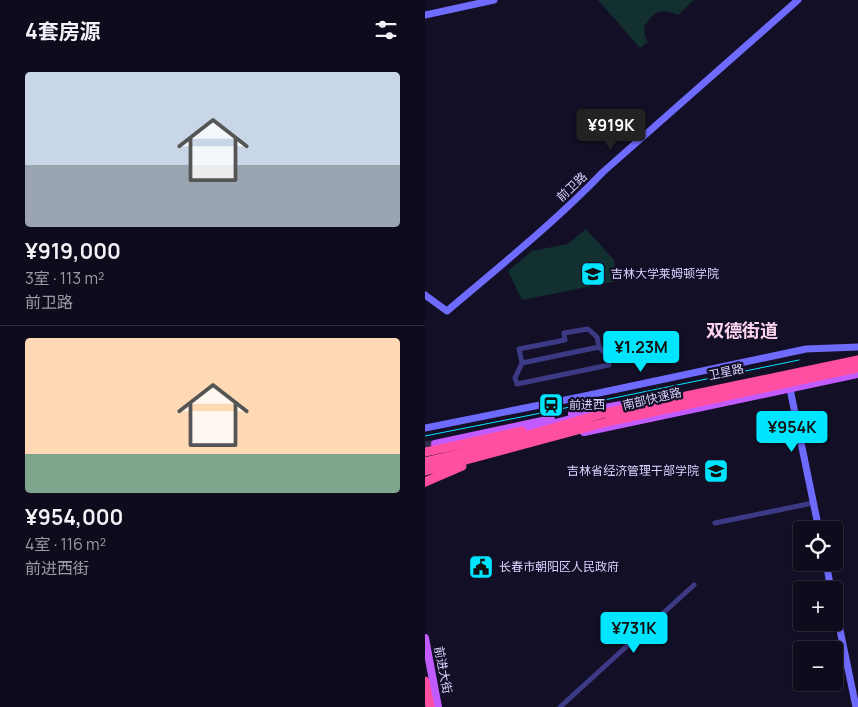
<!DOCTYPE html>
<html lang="zh">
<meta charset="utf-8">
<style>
body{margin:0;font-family:Manrope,"Noto Sans SC",sans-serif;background:#171425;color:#f1f3f6;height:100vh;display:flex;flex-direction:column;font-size:19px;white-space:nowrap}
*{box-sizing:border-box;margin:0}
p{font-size:16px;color:#9b9ba3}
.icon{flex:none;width:28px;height:28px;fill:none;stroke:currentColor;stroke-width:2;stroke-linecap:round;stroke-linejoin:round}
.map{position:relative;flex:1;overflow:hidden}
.side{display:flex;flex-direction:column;background:#0e0b1c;width:425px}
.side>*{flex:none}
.buttons{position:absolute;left:368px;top:521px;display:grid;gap:10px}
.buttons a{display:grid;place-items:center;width:50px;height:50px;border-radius:5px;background:#0e0b1c;box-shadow:0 1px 4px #0004,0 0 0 1px #2e2b3b;font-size:25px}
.price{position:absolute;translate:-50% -42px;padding:0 11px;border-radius:5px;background:#00e5ff;color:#111;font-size:16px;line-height:32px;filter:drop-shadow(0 1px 2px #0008)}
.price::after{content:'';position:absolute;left:50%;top:30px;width:15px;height:11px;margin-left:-8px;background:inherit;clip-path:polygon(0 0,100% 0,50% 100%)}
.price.current{background:#222;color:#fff}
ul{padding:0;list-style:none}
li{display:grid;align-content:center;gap:10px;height:265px;padding:0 25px}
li+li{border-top:1px solid #2e2b3b}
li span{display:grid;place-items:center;height:155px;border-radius:5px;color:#555}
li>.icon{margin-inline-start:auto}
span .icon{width:90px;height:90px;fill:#fffc;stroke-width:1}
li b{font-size:21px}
h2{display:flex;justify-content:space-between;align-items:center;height:60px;padding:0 25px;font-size:21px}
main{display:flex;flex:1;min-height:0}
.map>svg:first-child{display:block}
.green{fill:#12302f}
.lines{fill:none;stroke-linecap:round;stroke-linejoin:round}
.primary-tunnel{stroke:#312d47;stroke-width:8;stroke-dasharray:8 4;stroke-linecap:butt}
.street{stroke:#3d3a85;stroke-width:5}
.secondary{stroke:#6f6bff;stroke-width:7}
.primary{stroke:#c25bff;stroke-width:8}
.highway{stroke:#ff4fa3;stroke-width:9}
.tram{stroke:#00e5ff;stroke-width:1}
.highway-bridge{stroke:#ff4fa3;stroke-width:9}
.labels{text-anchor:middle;stroke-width:4.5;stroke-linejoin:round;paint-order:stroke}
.street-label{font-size:12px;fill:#d9d4ff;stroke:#130f26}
.poi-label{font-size:12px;fill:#d9d4ff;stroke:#130f26;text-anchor:start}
.district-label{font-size:18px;font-weight:bold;fill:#ffd6f0;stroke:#130f26}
</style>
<main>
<section class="side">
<h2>4套房源<svg class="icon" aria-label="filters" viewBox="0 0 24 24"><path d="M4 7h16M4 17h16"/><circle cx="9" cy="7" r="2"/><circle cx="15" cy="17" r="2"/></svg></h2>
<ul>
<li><span style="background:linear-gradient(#c9d6e8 60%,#9aa5b1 0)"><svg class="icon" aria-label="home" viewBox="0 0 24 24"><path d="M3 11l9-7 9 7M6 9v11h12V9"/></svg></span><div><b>¥919,000</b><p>3室 · 113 m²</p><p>前卫路</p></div></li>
<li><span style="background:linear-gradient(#ffd9b3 75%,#7fa58c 0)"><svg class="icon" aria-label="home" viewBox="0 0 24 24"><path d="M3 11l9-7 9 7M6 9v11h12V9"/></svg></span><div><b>¥954,000</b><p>4室 · 116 m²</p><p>前进西街</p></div></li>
</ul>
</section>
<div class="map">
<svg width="433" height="707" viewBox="0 0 433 707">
<rect width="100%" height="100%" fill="#130f26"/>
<path class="green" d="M173 0H269L253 15C236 7 228 12 219 27L220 37 223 42 215 48Z
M161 229 189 260 192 281 97 300 83 271 107 251 143 244Z"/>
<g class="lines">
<path class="primary-tunnel" d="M0 445 10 444"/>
<path class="street" d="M174 347 182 355 184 365 92 384 90 378 97 363Z
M97 363 94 349 140 340 139 333 163 329 172 337 174 347
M290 523 388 503
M135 707 269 585"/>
<path class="secondary" d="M0 15 69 0
M0 295 22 311C75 266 130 222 178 172L373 0
M364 384 394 530
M0 428 155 397 381 349 433 347
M401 562 406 590
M409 601 431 707"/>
<path class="primary" d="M147 414 207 403
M96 432 153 417
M159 432 433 374
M10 444 126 419
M0 638 13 707"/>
<path class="highway" d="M0 462 61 447
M0 681 5 707"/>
<path class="tram" d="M0 436 106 415 374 360"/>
<path class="highway-bridge" d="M61 447 180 413 433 360
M0 452 97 431
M0 471 182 422 433 368
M0 482 37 466"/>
</g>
<defs>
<symbol id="university-square" viewBox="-11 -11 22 22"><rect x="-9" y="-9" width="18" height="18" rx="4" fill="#00e5ff" stroke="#130f26"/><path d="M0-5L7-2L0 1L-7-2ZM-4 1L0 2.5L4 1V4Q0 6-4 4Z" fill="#111"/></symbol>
<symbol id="station-square" viewBox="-11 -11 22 22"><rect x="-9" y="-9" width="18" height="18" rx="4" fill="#00e5ff" stroke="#130f26"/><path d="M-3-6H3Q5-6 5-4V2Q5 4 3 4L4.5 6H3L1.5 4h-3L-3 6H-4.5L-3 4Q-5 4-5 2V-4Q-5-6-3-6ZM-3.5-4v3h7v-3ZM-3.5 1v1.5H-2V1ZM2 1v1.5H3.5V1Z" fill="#111"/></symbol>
<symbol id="civic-square" viewBox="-11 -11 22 22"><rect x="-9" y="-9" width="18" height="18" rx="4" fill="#00e5ff" stroke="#130f26"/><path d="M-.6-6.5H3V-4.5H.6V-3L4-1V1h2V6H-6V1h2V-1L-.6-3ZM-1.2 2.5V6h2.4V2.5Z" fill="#111"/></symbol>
</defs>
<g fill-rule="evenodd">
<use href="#university-square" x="154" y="260" width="28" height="28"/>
<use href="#station-square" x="112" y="391" width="28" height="28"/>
<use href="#university-square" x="277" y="457" width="28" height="28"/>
<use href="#civic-square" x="42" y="553" width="28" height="28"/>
</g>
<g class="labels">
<g class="street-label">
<text transform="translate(147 187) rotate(-43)" y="4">前卫路</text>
<text transform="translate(301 372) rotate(-12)" y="4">卫星路</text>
<text transform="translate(227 399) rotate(-13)" y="4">南部快速路</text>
<text transform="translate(18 670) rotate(79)" y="4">前进大街</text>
</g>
<g class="poi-label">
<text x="186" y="278">吉林大学莱姆顿学院</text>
<text x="144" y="409">前进西</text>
<text x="274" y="475" text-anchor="end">吉林省经济管理干部学院</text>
<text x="74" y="571">长春市朝阳区人民政府</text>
</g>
<g class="district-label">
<text x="317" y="337">双德街道</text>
</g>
</g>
</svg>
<div class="buttons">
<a><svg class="icon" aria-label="locate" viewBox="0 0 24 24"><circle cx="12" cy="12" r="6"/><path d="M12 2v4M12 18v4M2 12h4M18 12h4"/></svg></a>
<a>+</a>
<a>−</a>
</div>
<b class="price current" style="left:186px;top:151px">¥919K</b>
<b class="price" style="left:216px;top:373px">¥1.23M</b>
<b class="price" style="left:367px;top:453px">¥954K</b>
<b class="price" style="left:209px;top:654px">¥731K</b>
</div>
</main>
